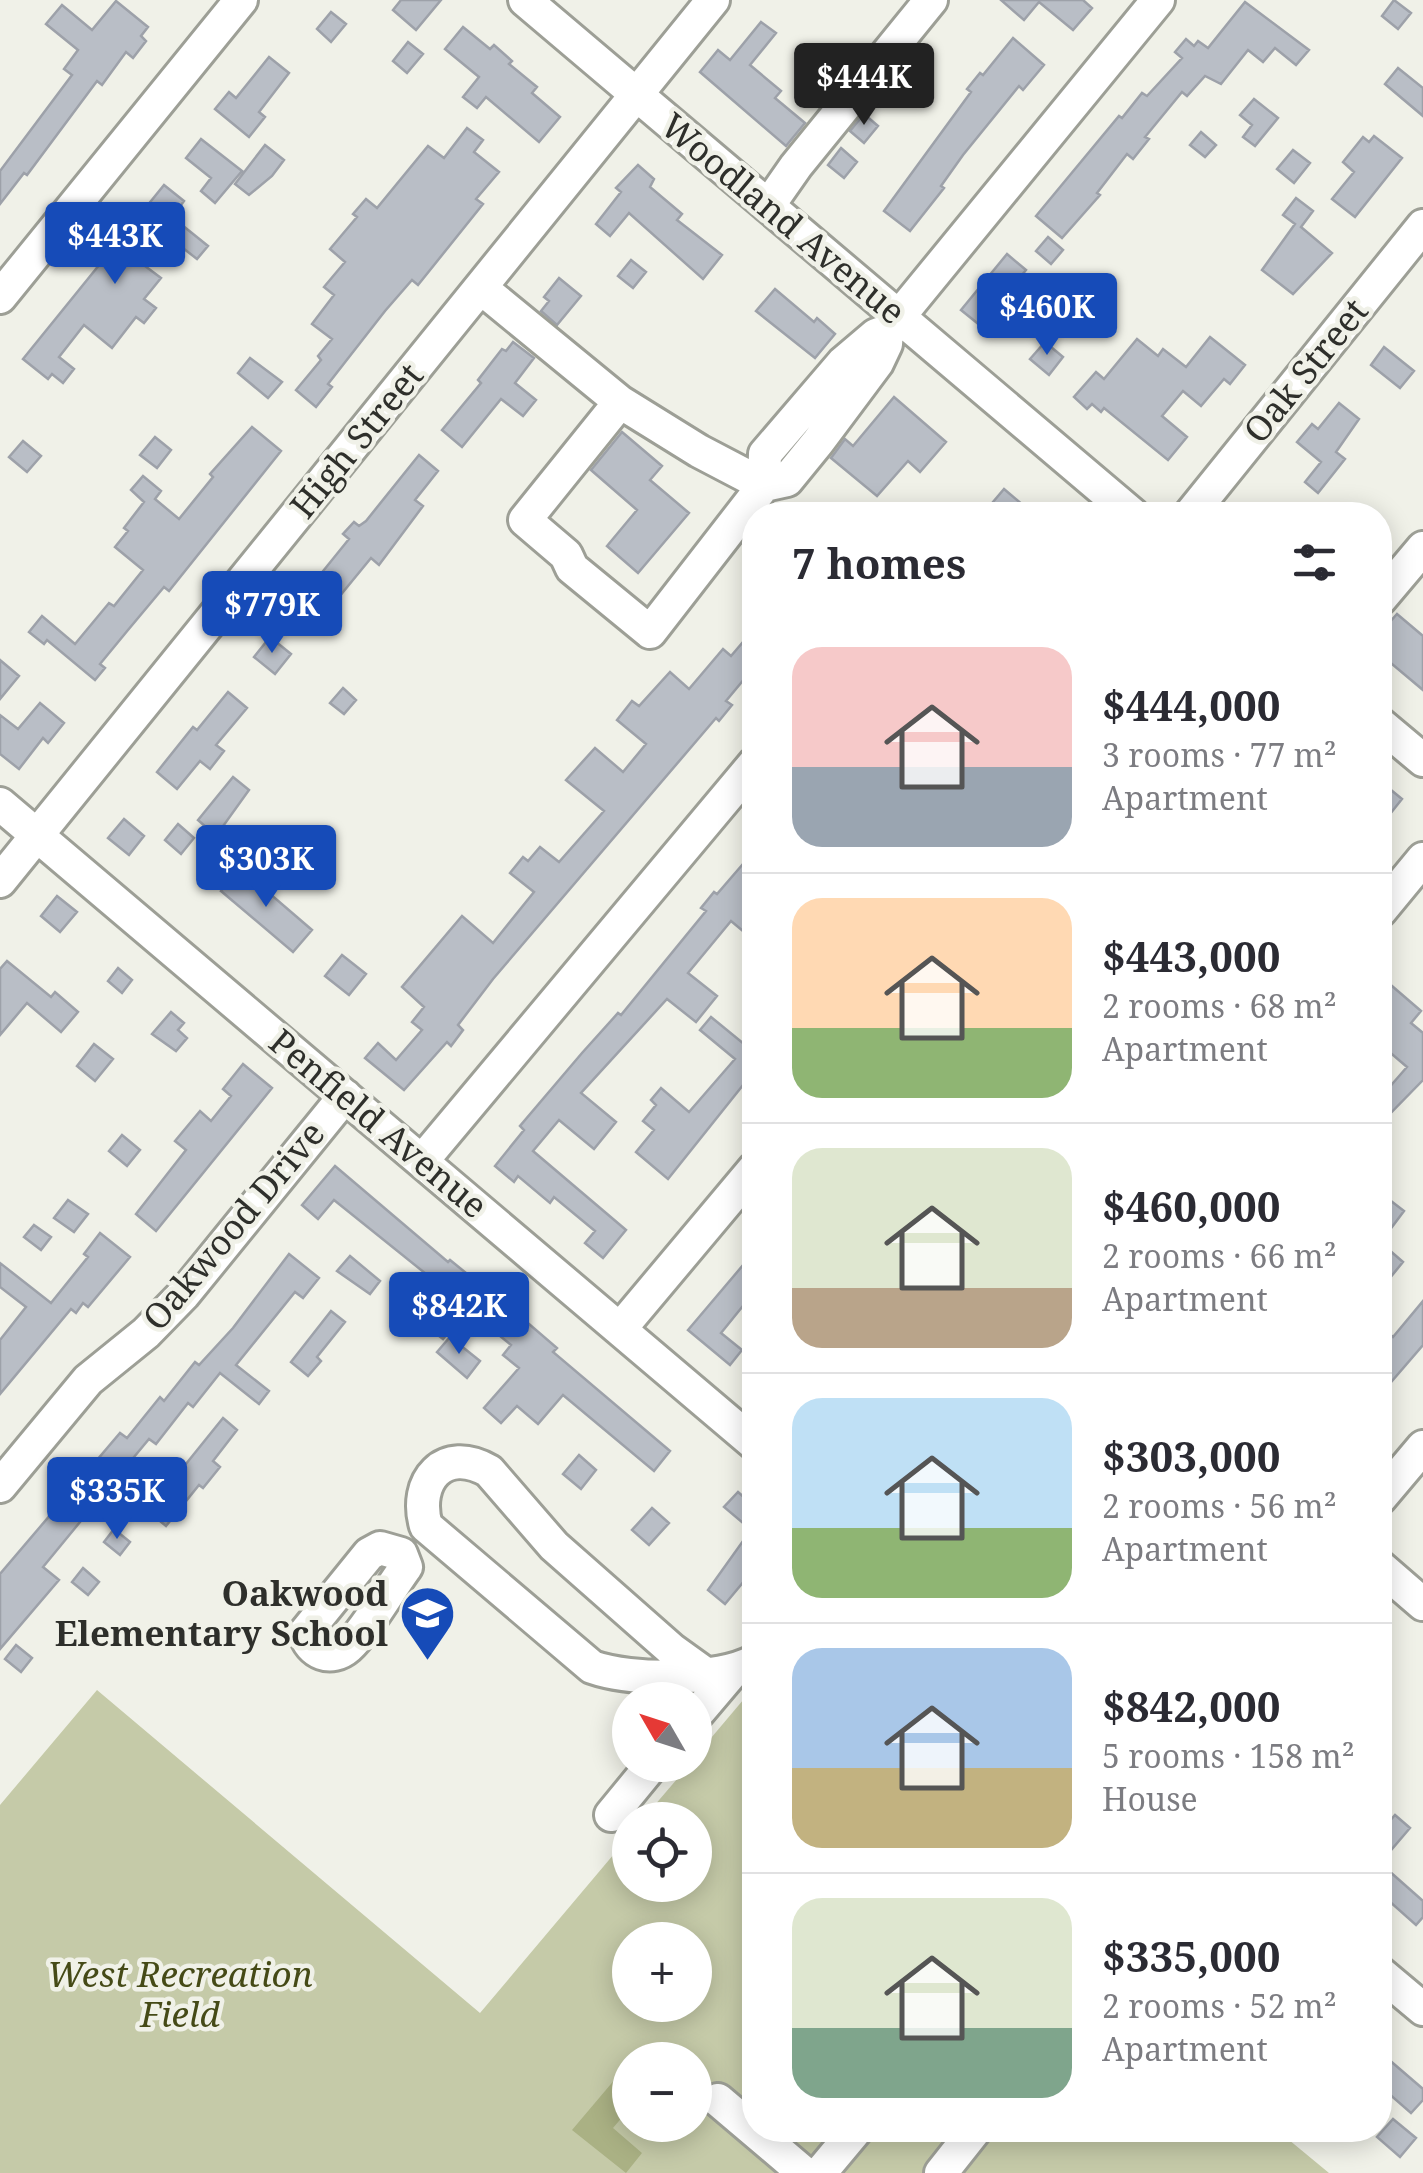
<!DOCTYPE html>
<meta charset="utf-8">
<style>
body{margin:0;font-family:"Noto Serif",serif;background:#f2f2f3;color:#2b2b33;height:100vh;display:flex;flex-direction:column;font-size:38px;white-space:nowrap}
*{box-sizing:border-box;margin:0}
p{font-size:32px;color:#7c7c81}
.icon{flex:none;width:55px;height:55px;fill:none;stroke:currentColor;stroke-width:2;stroke-linecap:round;stroke-linejoin:round}
.map{position:relative;flex:1;overflow:hidden}
.sheet{position:absolute;left:742px;top:502px;width:650px;height:1640px;display:flex;flex-direction:column;background:#fff;border-radius:40px;box-shadow:0 5px 25px #0003}
.sheet>*{flex:none}
.needle{width:65px;rotate:309deg}
.tools{position:absolute;left:612px;top:1682px;display:grid;gap:20px}
.tools a{display:grid;place-items:center;width:100px;height:100px;border-radius:50%;background:#fff;box-shadow:0 5px 25px #0003;font-size:50px}
.price{position:absolute;translate:-50% -85px;padding:0 22px;border-radius:10px;background:#164bb8;color:#fff;font-size:32px;line-height:65px;filter:drop-shadow(0 2px 5px #0008)}
.price::after{content:'';position:absolute;left:50%;top:60px;width:30px;height:22px;margin-left:-15px;background:inherit;clip-path:polygon(0 0,100% 0,50% 100%)}
.price.on{background:#222;color:#fff}
ul{padding:0;list-style:none}
li{display:flex;align-items:center;gap:30px;height:250px;padding:0 50px}
li+li{border-top:2px solid #e1e1e2}
li span{display:grid;place-items:center;flex:none;width:280px;height:200px;border-radius:30px;color:#555}
li>.icon{margin-inline-start:auto}
span .icon{width:120px;height:120px;fill:#fffc;stroke-width:1}
li b{font-size:42px}
h2{display:flex;justify-content:space-between;align-items:center;height:120px;padding:0 50px;font-size:42px}
.map>svg:first-child{display:block}
.green{fill:#c5caa8;fill-rule:evenodd}
.water{fill:#aab184}
.building{fill:#b9bec6;stroke:#9da1a9;stroke-width:2.5}
.lines{fill:none;stroke-linecap:round;stroke-linejoin:round}
.minor-casing{stroke:#9d9f96;stroke-width:38}
.minor{stroke:#fff;stroke-width:32}
.labels{text-anchor:middle;stroke-width:9;stroke-linejoin:round;paint-order:stroke}
.street-label{font-size:35px;fill:#2e2f2b;stroke:#f0f1e8}
.poi-label{font-size:35px;font-weight:bold;fill:#2e2f2b;stroke:#f0f1e8;text-anchor:end}
.park-label{font-size:35px;font-style:italic;fill:#454a17;stroke:#f0f1e8}
</style>
<div class="map">
<svg width="1423" height="2173" viewBox="0 0 1423 2173">
<rect width="100%" height="100%" fill="#f0f1e8"/>
<path class="green" d="M97 1690 480 2013 630 1835V1885H695V1820H642L689 1765H695V1757L749 1693 755 1699V2130H1277L1329 2173H0V1805ZM630 1940H695V2005H630ZM630 2060H695V2125H630Z"/>
<path class="water" d="M616 2078 630 2090V2108L613 2128 642 2153 626 2173 572 2130Z"/>
<path class="building" d="M401 0H441L416 30 393 10Z
M1001 0H1083L1092 8 1073 30 1039 2 1024 20Z
M1394 0 1411 13 1398 29 1382 16Z
M116 1 148 27 141 36 146 41 133 58 126 52 102 85 97 81 27 175 24 173 0 204V171L72 75 64 69 78 50 46 24 62 5 92 30Z
M1245 2 1309 50 1296 65 1275 48 1263 62 1248 50 1221 84 1205 76 1187 96 1182 92 1145 137 1149 139 1133 159 1127 154 1097 193 1100 195 1062 238 1036 216 1119 116 1122 118 1142 93 1147 96 1182 58 1175 52 1186 39 1194 46 1198 41 1208 48Z
M331 12 346 24 331 42 317 29Z
M761 22 776 33 750 65 781 91 775 98 805 123 786 146 700 72 718 50 730 60Z
M463 27 490 49 494 45 512 61 509 64 537 87 532 93 560 117 539 142 486 97 477 108 463 97 479 77 445 49Z
M1013 38 1044 65 1023 90 1019 86 963 155 941 186 944 188 910 231 884 211 971 92 967 89 980 73 983 75Z
M408 42 423 54 407 73 393 61Z
M269 57 289 73 259 112 265 117 249 137 215 109 229 92 236 98Z
M1398 68 1423 88V116L1385 84Z
M1254 99 1278 118 1255 146 1243 137 1252 125 1240 115Z
M864 114 878 126 864 143 850 131Z
M467 128 483 140 474 152 499 172 476 199 483 204 418 285 412 280 385 311 328 384 332 387 316 407 296 390 321 360 318 356 332 339 312 324 334 295 324 287 345 262 330 249 357 217 353 214 366 199 377 208 428 146 444 158Z
M1201 132 1216 145 1205 157 1190 145Z
M1374 136 1402 158 1355 217 1332 199 1354 172 1343 162 1363 137 1369 142Z
M201 139 242 171 215 203 201 191 211 178 186 158Z
M265 145 284 160 272 176 249 195 235 184Z
M841 148 857 162 844 178 828 165Z
M1293 150 1310 163 1294 183 1277 169Z
M638 165 654 179 650 187 682 214 677 220 722 255 703 279 629 213 610 236 596 224 621 192 616 188Z
M164 185 184 201 172 217 208 246 197 259 165 234 141 263 161 278 144 299 156 308 144 323 136 317 112 348 84 325 59 357 74 369 63 383 52 374 48 379 23 359Z
M1296 198 1313 211 1301 227 1332 253 1293 294 1262 270 1295 224 1283 215Z
M1048 237 1063 250 1051 264 1036 251Z
M1007 254 1026 270 995 308 999 311 995 316 1003 322 992 335 961 310Z
M631 260 646 272 633 288 618 276Z
M559 278 581 296 557 325 541 311 549 301 544 297Z
M775 289 814 322 817 318 835 334 815 358 756 311Z
M1210 337 1245 365 1230 384 1224 379 1201 406 1183 391 1162 416 1187 437 1168 460 1104 408 1101 412 1092 404 1087 409 1074 397 1096 372 1104 379 1137 339 1158 356 1163 349 1186 367Z
M513 342 534 358 515 383 536 400 523 416 501 399 462 447 442 430 481 383 478 380 502 349 506 351Z
M1045 342 1063 357 1049 375 1030 359Z
M1384 347 1414 371 1400 388 1371 365Z
M250 358 282 382 268 398 238 373Z
M894 397 946 442 920 472 908 461 877 496 831 458 845 439 853 446Z
M1339 403 1359 419 1336 452 1345 459 1318 493 1305 482 1321 462 1297 442 1312 424 1318 429Z
M252 427 281 451 169 591 164 587 128 630 100 664 105 668 95 680 47 640 44 644 29 632 42 616 75 644 109 603 114 606 143 570 115 547 128 531 124 528 144 502 131 490 143 476 161 491 155 499 179 519 213 477 210 474Z
M622 432 662 466 650 480 689 513 638 573 607 546 637 510 591 470Z
M155 437 171 450 157 468 140 455Z
M23 441 41 456 27 472 9 457Z
M419 455 438 471 415 500 423 506 379 565 371 558 316 625 294 607 349 539 343 534 354 522 359 526 366 521Z
M1004 489 1024 506 1017 515H982Z
M1397 614 1423 636V690L1380 654V633Z
M755 628V666L726 701 732 705 719 721 716 718 493 979 458 1025 463 1030 451 1046 447 1042 404 1090 365 1058 378 1043 396 1060 422 1030 412 1022 424 1007 402 987 462 916 493 943 534 892 510 873 523 857 528 861 540 847 559 862 604 811 566 780 595 748 623 772 646 744 617 720 632 701 639 706 670 672 689 689 723 649 731 656Z
M270 637 291 654 275 674 254 657Z
M0 660 19 676 0 699Z
M343 688 356 700 344 714 330 703Z
M228 692 247 708 216 745 224 751 210 769 200 761 177 789 157 772 193 727 197 730Z
M40 703 64 723 48 743 43 738 19 769 0 754V715L18 729Z
M233 777 249 790 216 836 198 820Z
M1380 781 1402 799 1390 814 1380 806Z
M124 819 144 836 129 855 108 838Z
M178 824 194 838 181 854 165 840Z
M755 850V941L731 921 688 973 717 996 696 1022 667 999 581 1093 616 1122 594 1149 559 1120 533 1151 626 1230 603 1258 585 1243 595 1231 554 1197 550 1203 518 1176 514 1182 495 1166 524 1130 520 1126 582 1053 618 1013 621 1015 706 911 701 908 714 892 717 894Z
M240 868 312 930 293 952 221 891Z
M57 896 77 912 60 932 41 916Z
M342 955 366 974 349 995 325 976Z
M7 961 51 997 55 992 78 1012 61 1032 27 1003 0 1035V969Z
M118 968 132 980 122 993 108 981Z
M1392 986 1421 1011 1411 1023 1423 1033V1080L1380 1124V1098L1407 1067 1380 1044V1000Z
M171 1012 184 1023 178 1030 187 1038 176 1051 152 1034Z
M711 1017 744 1044 755 1031V1070L668 1179 636 1152 654 1130 643 1121 656 1105 651 1100 661 1088 689 1112 735 1059 700 1030Z
M94 1044 113 1059 95 1081 77 1066Z
M243 1064 272 1088 156 1231 136 1214 186 1150 175 1141 200 1111 211 1121 231 1096 223 1089Z
M122 1135 140 1150 127 1166 109 1151Z
M335 1166 448 1262 450 1260 529 1324 557 1348 553 1352 670 1451 654 1471 563 1395 538 1424 517 1406 501 1423 484 1408 519 1368 503 1355 511 1345 467 1309 443 1339 430 1329 456 1298 334 1200 318 1219 302 1205Z
M68 1200 88 1214 74 1232 54 1218Z
M1391 1201 1404 1211 1392 1227 1380 1218Z
M34 1225 51 1237 41 1250 24 1237Z
M100 1233 130 1257 88 1307 83 1303 76 1313 71 1309 0 1394V1340L26 1307 0 1287V1263L51 1303 88 1257 84 1254Z
M1380 1242 1403 1262 1380 1290Z
M755 1251V1291L721 1333 742 1350 730 1365 688 1330Z
M289 1254 319 1278 303 1298 295 1292 236 1365 269 1391 259 1404 220 1373 193 1407 188 1403 156 1444 149 1439 129 1463 136 1469 124 1483 117 1477 43 1567 59 1580 0 1649V1574L120 1433 127 1438 160 1397 164 1401 195 1362 199 1365 233 1328Z
M350 1256 380 1281 370 1294 337 1271Z
M1423 1301V1345L1380 1395V1326L1393 1337Z
M331 1311 345 1322 317 1357 321 1361 308 1376 291 1362Z
M450 1337 480 1361 467 1378 437 1352Z
M223 1418 237 1430 213 1461 220 1467 203 1488 199 1485 166 1526 148 1511Z
M579 1455 596 1470 581 1489 563 1474Z
M738 1492 755 1507 743 1523 724 1507Z
M652 1508 669 1523 649 1545 632 1530Z
M114 1529 130 1542 120 1555 104 1542Z
M743 1541 755 1551V1568L725 1604 708 1590Z
M83 1568 99 1582 88 1595 72 1582Z
M16 1645 32 1658 21 1672 5 1659Z
M1395 1815 1410 1828 1380 1863V1832Z
M1380 1863 1423 1901V1917L1416 1925 1380 1893Z
M1380 2052 1423 2089V2100L1411 2113 1380 2086Z
M1393 2119 1416 2138 1400 2157 1377 2137Z"/>
<g class="lines">
<defs>
<path id="minor" d="M525 0 1133 515
M768 206 796 166 931 0
M481 288 620 402 699 451 764 485 650 632 572 568 566 555 525 520 620 402
M0 297 241 0
M887 331 886 344 877 363 818 442 787 480 764 485 765 454 843 363 876 335 887 331 1158 0
M1190 515 1423 226
M1380 599 1423 548
M1380 724 1423 760
M0 804 755 1444
M0 881 713 0
M1380 911 1423 859
M422 1161 755 763
M620 1329 755 1168
M0 1486 88 1380 146 1333 184 1294 345 1096
M1380 1498 1423 1447
M380 1548 401 1554 406 1567C391 1587 365 1632 348 1647 331 1662 310 1653 305 1633L369 1554Z
M1380 1567 1423 1604
M704 1673 672 1650 554 1546 489 1471C444 1445 413 1481 426 1526L592 1667C632 1681 718 1681 755 1661
M695 1716 734 1670
M611 1815 652 1765
M1380 1973 1423 2009
M718 2100 804 2173
M820 2173 856 2130
M941 2173 975 2130"/>
</defs>
<use href="#minor" class="minor-casing"/>
<use href="#minor" class="minor"/>
</g>
<defs>
<symbol id="school-pin" viewBox="-11 -11 22 30"><path d="M0 17L-7.5 6A9.5 9.5 0 1 1 7.5 6Z" fill="#164bb8" stroke="#f0f1e8"/><path d="M0-5L7-2L0 1L-7-2ZM-4 1L0 2.5L4 1V4Q0 6-4 4Z" fill="#fff"/></symbol>
</defs>
<g fill-rule="evenodd">
<use href="#school-pin" x="396" y="1582" width="63" height="86"/>
</g>
<g class="labels">
<g class="street-label">
<text transform="translate(783 219) rotate(40)" y="12">Woodland Avenue</text>
<text transform="translate(1306 371) rotate(-51)" y="12">Oak Street</text>
<text transform="translate(357 441) rotate(-51)" y="12">High Street</text>
<text transform="translate(378 1124) rotate(40)" y="12">Penfield Avenue</text>
<text transform="translate(234 1226) rotate(-50)" y="12">Oakwood Drive</text>
</g>
<g class="poi-label">
<text x="388" y="1606">Oakwood<tspan x="388" dy="40">Elementary School</tspan></text>
</g>
<g class="park-label">
<text x="180" y="1987">West Recreation<tspan x="180" dy="40">Field</tspan></text>
</g>
</g>
</svg>
<div class="tools">
<a><svg class="needle" viewBox="-14 -14 28 28"><path d="M0-13l5 13h-10z" fill="#e53935"/><path d="M0 13l5-13h-10z" fill="#7c7c81"/></svg></a>
<a><svg class="icon" aria-label="locate" viewBox="0 0 24 24"><circle cx="12" cy="12" r="6"/><path d="M12 2v4M12 18v4M2 12h4M18 12h4"/></svg></a>
<a>+</a>
<a>−</a>
</div>
<b class="price on" style="left:864px;top:128px">$444K</b>
<b class="price" style="left:115px;top:287px">$443K</b>
<b class="price" style="left:1047px;top:358px">$460K</b>
<b class="price" style="left:272px;top:656px">$779K</b>
<b class="price" style="left:266px;top:910px">$303K</b>
<b class="price" style="left:459px;top:1357px">$842K</b>
<b class="price" style="left:117px;top:1542px">$335K</b>
<section class="sheet">
<h2>7 homes<svg class="icon" aria-label="filters" viewBox="0 0 24 24"><path d="M4 7h16M4 17h16"/><circle cx="9" cy="7" r="2"/><circle cx="15" cy="17" r="2"/></svg></h2>
<ul>
<li><span style="background:linear-gradient(#f6c9c9 60%,#9aa5b1 0)"><svg class="icon" aria-label="home" viewBox="0 0 24 24"><path d="M3 11l9-7 9 7M6 9v11h12V9"/></svg></span><div><b>$444,000</b><p>3 rooms · 77 m²</p><p>Apartment</p></div></li>
<li><span style="background:linear-gradient(#ffd9b3 65%,#8fb573 0)"><svg class="icon" aria-label="home" viewBox="0 0 24 24"><path d="M3 11l9-7 9 7M6 9v11h12V9"/></svg></span><div><b>$443,000</b><p>2 rooms · 68 m²</p><p>Apartment</p></div></li>
<li><span style="background:linear-gradient(#dfe7d0 70%,#b9a48a 0)"><svg class="icon" aria-label="home" viewBox="0 0 24 24"><path d="M3 11l9-7 9 7M6 9v11h12V9"/></svg></span><div><b>$460,000</b><p>2 rooms · 66 m²</p><p>Apartment</p></div></li>
<li><span style="background:linear-gradient(#bfe0f5 65%,#8fb573 0)"><svg class="icon" aria-label="home" viewBox="0 0 24 24"><path d="M3 11l9-7 9 7M6 9v11h12V9"/></svg></span><div><b>$303,000</b><p>2 rooms · 56 m²</p><p>Apartment</p></div></li>
<li><span style="background:linear-gradient(#a9c7e8 60%,#c2b280 0)"><svg class="icon" aria-label="home" viewBox="0 0 24 24"><path d="M3 11l9-7 9 7M6 9v11h12V9"/></svg></span><div><b>$842,000</b><p>5 rooms · 158 m²</p><p>House</p></div></li>
<li><span style="background:linear-gradient(#dfe7d0 65%,#7fa58c 0)"><svg class="icon" aria-label="home" viewBox="0 0 24 24"><path d="M3 11l9-7 9 7M6 9v11h12V9"/></svg></span><div><b>$335,000</b><p>2 rooms · 52 m²</p><p>Apartment</p></div></li>
</ul>
</section>
</div>
